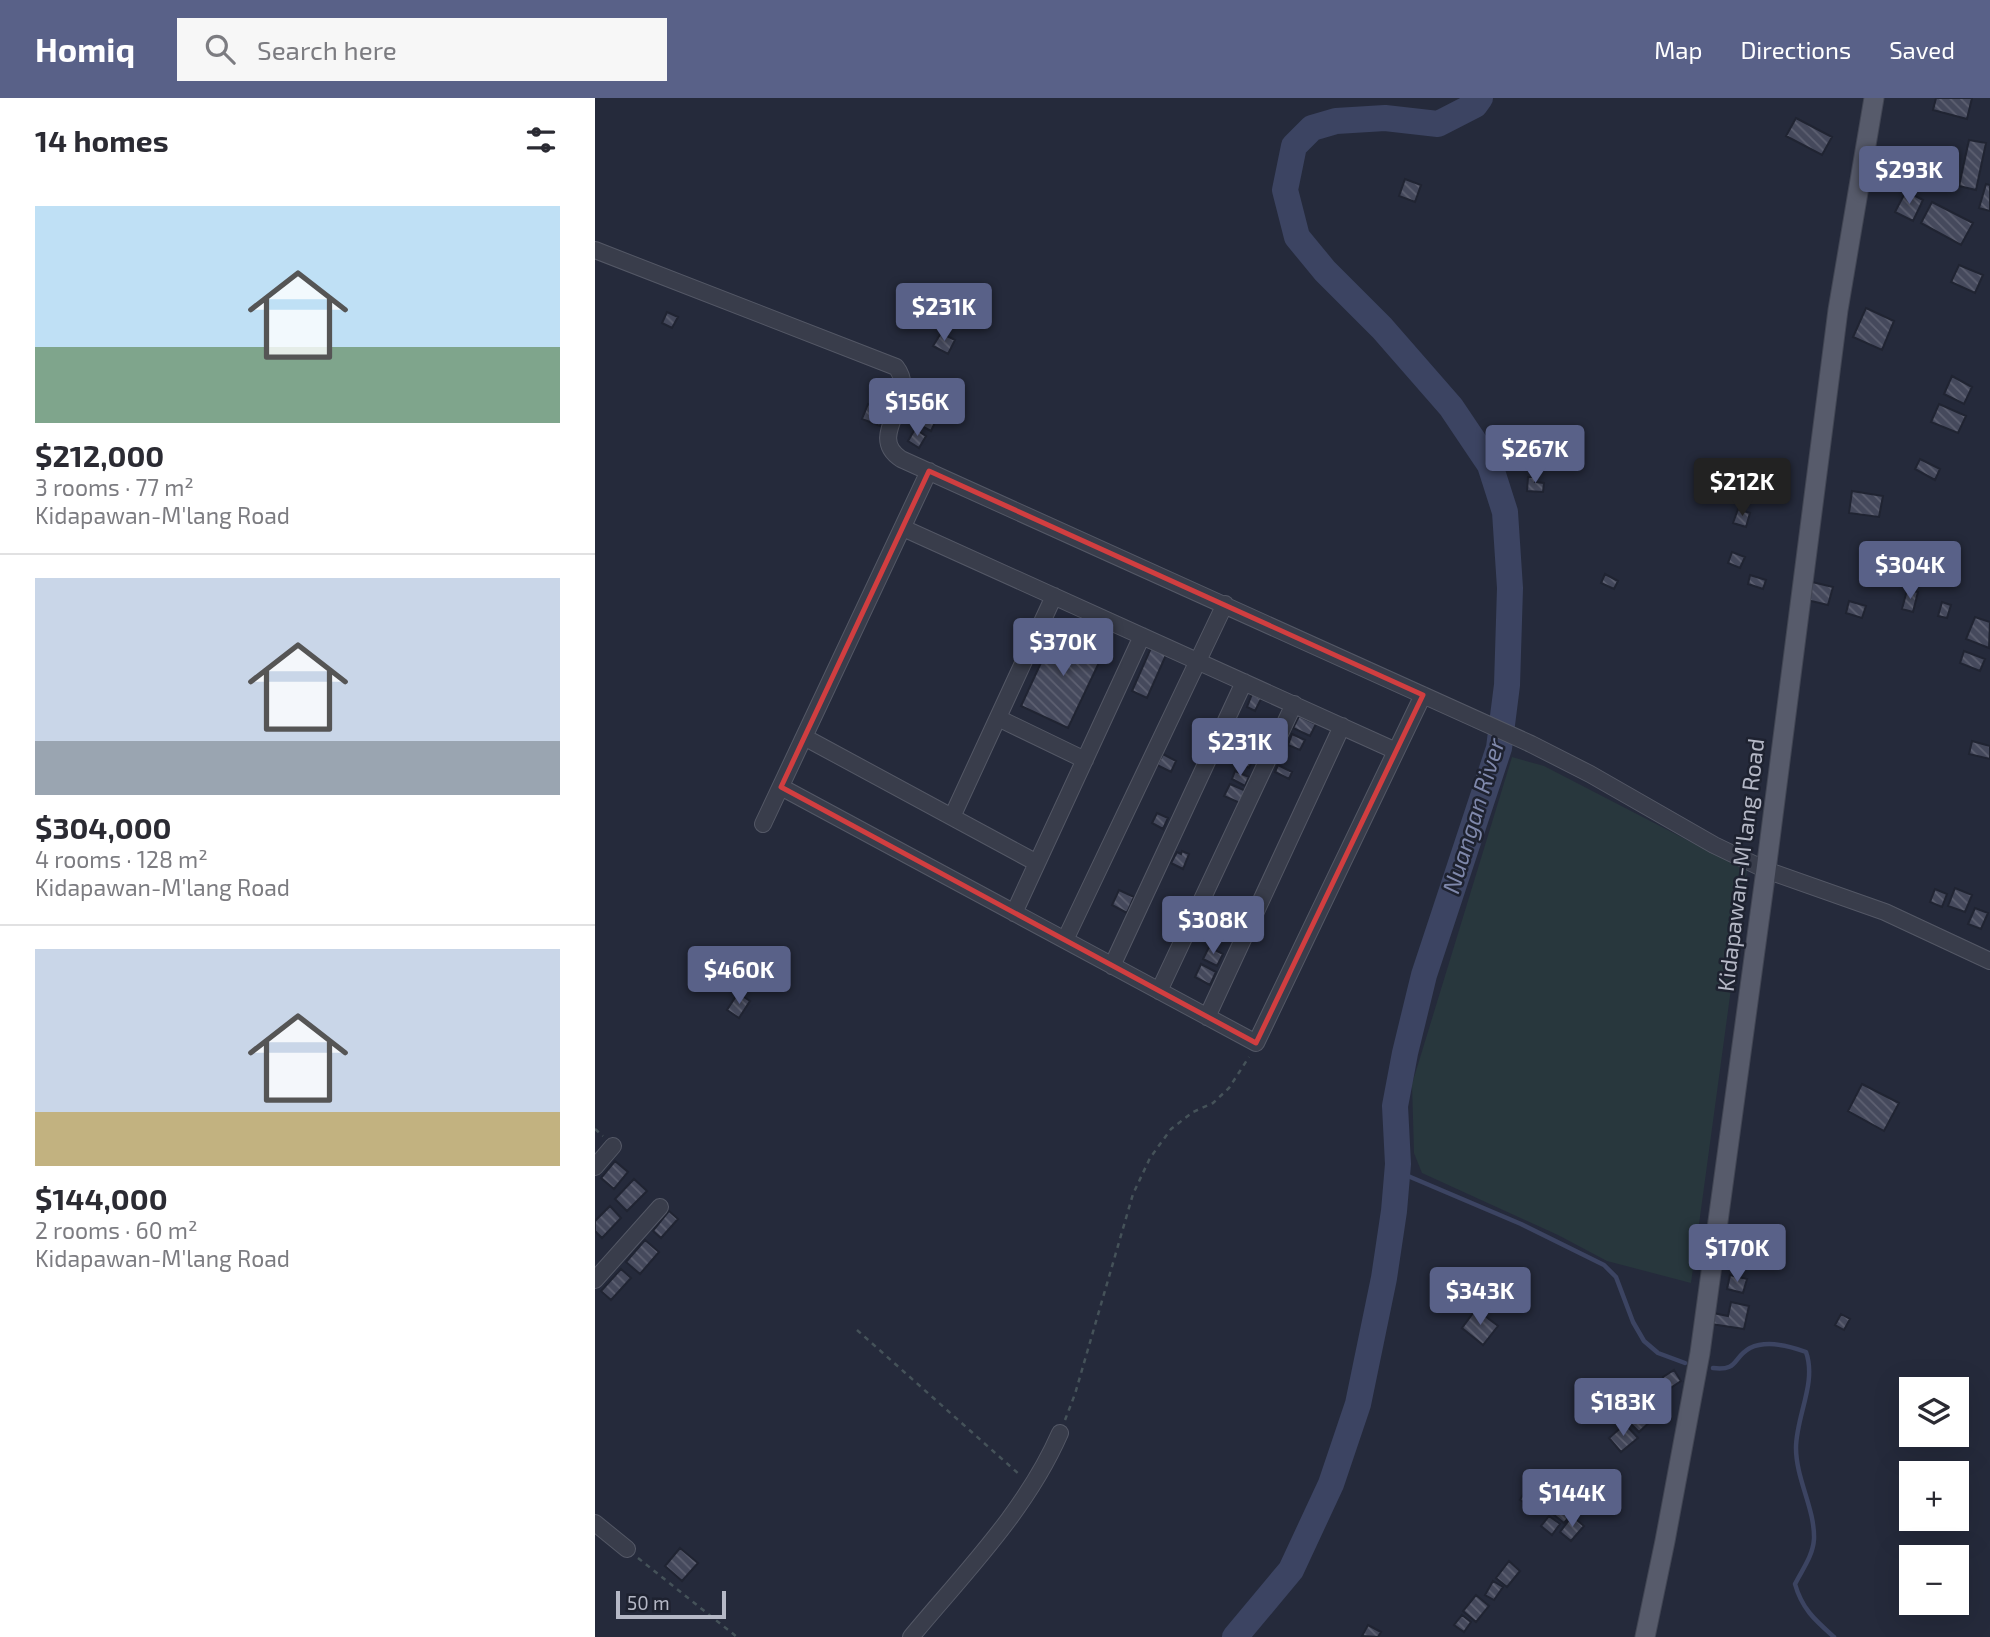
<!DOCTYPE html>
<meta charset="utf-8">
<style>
body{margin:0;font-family:"Exo 2",sans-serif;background:#f7f7f7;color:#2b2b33;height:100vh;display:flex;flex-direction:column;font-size:26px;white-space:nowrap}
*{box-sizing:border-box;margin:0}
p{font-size:23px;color:#7c7c81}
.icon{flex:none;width:38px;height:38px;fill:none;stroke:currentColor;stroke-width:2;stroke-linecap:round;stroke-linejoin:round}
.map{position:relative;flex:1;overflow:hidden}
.drawer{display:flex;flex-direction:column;background:#fff;width:595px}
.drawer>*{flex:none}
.buttons{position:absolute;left:1304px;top:1279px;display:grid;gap:14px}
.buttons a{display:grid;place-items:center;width:70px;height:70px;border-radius:0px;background:#fff;box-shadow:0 7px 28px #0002;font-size:35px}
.scale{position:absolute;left:21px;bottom:18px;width:110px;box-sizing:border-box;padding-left:7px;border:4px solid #b5b8c6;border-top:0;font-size:19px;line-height:24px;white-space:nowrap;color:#b5b8c6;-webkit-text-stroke:5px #1e2230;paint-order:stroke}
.price{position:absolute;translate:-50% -60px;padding:0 16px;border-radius:7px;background:#596188;color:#fff;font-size:23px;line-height:46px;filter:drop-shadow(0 2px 4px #0008)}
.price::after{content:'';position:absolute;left:50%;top:42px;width:21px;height:16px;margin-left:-10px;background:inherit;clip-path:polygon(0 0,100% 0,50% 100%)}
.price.current{background:#222;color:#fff}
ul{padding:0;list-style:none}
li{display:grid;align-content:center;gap:14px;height:371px;padding:0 35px}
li+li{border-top:2px solid #e1e1e2}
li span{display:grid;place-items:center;height:217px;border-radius:0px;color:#555}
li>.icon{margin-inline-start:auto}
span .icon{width:126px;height:126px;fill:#fffc;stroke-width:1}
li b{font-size:30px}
h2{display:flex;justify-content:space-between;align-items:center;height:84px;padding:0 35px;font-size:30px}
header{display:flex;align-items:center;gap:42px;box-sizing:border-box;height:98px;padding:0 35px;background:#596188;color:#fff}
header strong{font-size:33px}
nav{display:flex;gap:38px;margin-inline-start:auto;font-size:24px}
.search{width:490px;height:63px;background:#f7f7f7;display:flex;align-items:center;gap:18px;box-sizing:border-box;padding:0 24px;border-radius:0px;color:#7c7c81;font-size:26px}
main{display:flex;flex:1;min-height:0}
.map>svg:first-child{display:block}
.pitch{fill:#28373d}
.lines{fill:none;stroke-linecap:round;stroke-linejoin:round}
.stream{stroke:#3c4462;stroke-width:4.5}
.river{stroke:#3c4462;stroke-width:26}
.building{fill:url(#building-back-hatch);stroke:#202432;stroke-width:2}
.minor-casing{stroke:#545866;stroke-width:18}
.major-casing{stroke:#424654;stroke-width:21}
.path{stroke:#455259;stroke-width:2.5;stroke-dasharray:5 5;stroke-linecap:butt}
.minor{stroke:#393d4b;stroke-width:16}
.major{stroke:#575b6b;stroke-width:19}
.marked{fill:none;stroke:#d13e40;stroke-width:5;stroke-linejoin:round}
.labels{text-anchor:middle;stroke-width:5;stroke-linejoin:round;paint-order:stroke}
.street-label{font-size:23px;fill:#b5b8c6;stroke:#1e2230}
.water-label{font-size:24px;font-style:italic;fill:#7f88ab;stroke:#1e2230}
</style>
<header>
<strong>Homiq</strong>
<div class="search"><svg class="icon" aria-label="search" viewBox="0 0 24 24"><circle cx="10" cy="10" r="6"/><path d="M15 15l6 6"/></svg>Search here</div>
<nav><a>Map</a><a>Directions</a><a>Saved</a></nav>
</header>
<main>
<section class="drawer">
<h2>14 homes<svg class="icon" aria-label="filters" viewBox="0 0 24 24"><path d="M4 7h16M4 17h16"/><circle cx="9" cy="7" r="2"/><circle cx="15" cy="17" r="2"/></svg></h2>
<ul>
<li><span style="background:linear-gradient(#bfe0f5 65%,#7fa58c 0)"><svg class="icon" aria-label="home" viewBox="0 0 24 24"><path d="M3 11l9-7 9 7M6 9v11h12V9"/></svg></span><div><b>$212,000</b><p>3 rooms · 77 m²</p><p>Kidapawan-M'lang Road</p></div></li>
<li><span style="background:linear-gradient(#c9d6e8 75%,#9aa5b1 0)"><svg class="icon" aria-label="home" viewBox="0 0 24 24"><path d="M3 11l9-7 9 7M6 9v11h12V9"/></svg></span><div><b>$304,000</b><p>4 rooms · 128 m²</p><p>Kidapawan-M'lang Road</p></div></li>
<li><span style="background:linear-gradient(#c9d6e8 75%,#c2b280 0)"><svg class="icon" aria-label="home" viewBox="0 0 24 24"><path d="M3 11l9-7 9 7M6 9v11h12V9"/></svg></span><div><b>$144,000</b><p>2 rooms · 60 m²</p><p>Kidapawan-M'lang Road</p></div></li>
</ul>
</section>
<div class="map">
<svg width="1395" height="1539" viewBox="0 0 1395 1539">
<defs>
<pattern id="building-back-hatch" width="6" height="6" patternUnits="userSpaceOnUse" patternTransform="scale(1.75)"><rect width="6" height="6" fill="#45495c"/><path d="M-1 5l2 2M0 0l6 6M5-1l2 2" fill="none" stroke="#5e6172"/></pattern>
</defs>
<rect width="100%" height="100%" fill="#252a3b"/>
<path class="pitch" d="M917 659 949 668 1152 773 1096 1185 1012 1163 963 1137 827 1075 819 1055 817 986Z"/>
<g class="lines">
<path class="stream" d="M803 1066 813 1078 926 1126 1009 1167 1021 1179 1038 1224 1049 1243 1063 1255 1090 1265
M1118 1270C1144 1273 1137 1260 1155 1250 1172 1242 1195 1248 1211 1254 1222 1285 1201 1318 1201 1350 1201 1381 1220 1411 1219 1441 1218 1458 1207 1472 1200 1486 1207 1511 1220 1522 1239 1539"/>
<path class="river" d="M640 1539 696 1472 736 1386 763 1306 789 1180 799 1113 803 1066 800 1008 810 955 829 877 904 650 912 587 915 490 910 414 895 367 856 309 787 230 730 173 702 139 690 92 699 48 717 30 741 23 790 20 843 26 880 7 885 0"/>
</g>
<path class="building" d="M1341 0H1377L1372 21 1338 12Z
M1201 20 1237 39 1227 57 1191 38Z
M1374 42 1391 45 1381 92 1364 88Z
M810 81 826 87 820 104 804 98Z
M1391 86 1395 87V113L1384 110Z
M1311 93 1328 102 1318 123 1300 114Z
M1337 104 1378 125 1366 147 1326 125Z
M1364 167 1388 177 1380 195 1356 184Z
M1271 210 1299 223 1287 252 1258 239Z
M72 214 83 219 77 230 67 225Z
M346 235 360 242 353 256 338 248Z
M1357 278 1377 289 1369 306 1349 296Z
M273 306 287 312 284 318 288 320 285 328 267 321Z
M1344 306 1371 318 1363 335 1336 324Z
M327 313 342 320 336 333 321 325Z
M320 331 331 338 324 350 313 343Z
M1325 361 1345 371 1340 382 1320 371Z
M933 379H941L940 384 949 385 948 394 932 393Z
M1257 393 1288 398 1284 419 1254 415Z
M1143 411 1155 415 1151 429 1138 425Z
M1137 454 1150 459 1145 470 1133 465Z
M1010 476 1023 483 1019 491 1006 485Z
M1155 477 1171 482 1168 491 1153 486Z
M1217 484 1238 489 1233 507 1212 502Z
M1312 492 1323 494 1318 514 1307 511Z
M1254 503 1271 508 1267 520 1251 515Z
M1347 504 1356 507 1352 520 1343 518Z
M1380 519 1395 524 1394 550 1371 541Z
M462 530 510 552 473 630 426 608Z
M556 550 571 557 552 600 537 593Z
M1369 553 1390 561 1385 573 1365 565Z
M657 596 666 601 660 613 652 609Z
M704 618 721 626 715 638 698 630Z
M697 636 710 642 705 652 693 647Z
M1377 643 1395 648V661L1374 656Z
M652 652 660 656 654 670 645 666Z
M568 656 581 663 576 674 562 667Z
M683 667 697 674 694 681 680 674Z
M640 673 654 679 650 688 637 681Z
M635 686 651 693 645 705 629 698Z
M562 715 573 720 568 731 557 725Z
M587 753 594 756 588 771 576 765 582 754 586 756Z
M1360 790 1377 797 1370 814 1353 808Z
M1340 791 1352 796 1347 809 1335 804Z
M524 792 539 799 532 815 517 807Z
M1380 810 1393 815 1386 831 1373 826Z
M614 849 628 856 622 868 608 861Z
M606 866 621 874 615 887 600 879Z
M143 895 155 903 144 920 132 912Z
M1267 986 1304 1005 1289 1033 1253 1013Z
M20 1063 33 1074 19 1091 6 1080Z
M39 1081 52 1093 32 1113 20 1101Z
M15 1108 26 1120 7 1140 0 1133V1123Z
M74 1113 83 1121 66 1140 58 1133Z
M50 1142 64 1154 45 1176 31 1164Z
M26 1171 36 1180 16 1202 6 1193Z
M1135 1177 1152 1181 1148 1195 1132 1191Z
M1136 1204 1154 1208 1149 1231 1116 1226 1118 1215 1133 1218Z
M881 1211 903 1228 888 1247 867 1230Z
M1246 1216 1255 1221 1249 1232 1240 1227Z
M1079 1272 1086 1283 1074 1291 1068 1279Z
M1061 1290 1070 1299 1055 1313 1046 1303Z
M1044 1306 1058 1321 1044 1334 1030 1320Z
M1030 1326 1043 1340 1026 1354 1014 1340Z
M930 1393 943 1401 938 1410 925 1402Z
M961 1402 977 1415 969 1425 953 1412Z
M954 1418 965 1426 957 1437 946 1428Z
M977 1418 989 1428 976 1443 965 1434Z
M85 1450 103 1465 87 1483 70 1468Z
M914 1463 925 1473 912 1489 901 1480Z
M898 1483 908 1489 899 1502 890 1497Z
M881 1497 894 1508 881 1524 868 1513Z
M867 1517 876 1524 869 1534 859 1527Z
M773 1527 786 1534 783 1539 767 1538Z"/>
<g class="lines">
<defs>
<path id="minor" d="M0 152 301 269C326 301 269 337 306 361L936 646 995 676 1119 747 1171 772 1290 814 1395 863
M308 430 801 653
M403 620 490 662
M209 639 442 765
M186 689 661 945 828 597
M357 719 459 498
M168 726 334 373
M419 815 547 538
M470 842 630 506
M517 868 649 584
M564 893 699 606
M612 919 747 628
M0 1069 18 1048
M0 1182 65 1109
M0 1425 32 1451
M316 1539C370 1474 431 1413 465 1335"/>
<path id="major" d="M1050 1539 1070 1443 1105 1255 1171 772 1243 212 1279 0"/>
</defs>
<use href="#minor" class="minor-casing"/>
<use href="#major" class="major-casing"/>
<path class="path" d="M0 1031 8 1038
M262 1232 425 1377
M470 1322 480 1296 538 1096 555 1060 576 1031 598 1014 618 1005 634 990 654 959
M43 1460 142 1539"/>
<use href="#minor" class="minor"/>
<use href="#major" class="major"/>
</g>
<path class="marked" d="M334 373 828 597 661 945 186 689Z"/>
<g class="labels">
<g class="street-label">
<text transform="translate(1146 767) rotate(-83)" y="8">Kidapawan-M'lang Road</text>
</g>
<g class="water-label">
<text transform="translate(879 718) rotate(-73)" y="8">Nuangan River</text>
</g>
</g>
</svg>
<div class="buttons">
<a><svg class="icon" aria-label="layers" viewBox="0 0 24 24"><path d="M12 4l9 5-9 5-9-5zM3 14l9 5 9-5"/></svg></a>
<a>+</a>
<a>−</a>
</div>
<div class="scale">50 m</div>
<b class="price" style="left:1314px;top:108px">$293K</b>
<b class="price" style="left:349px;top:245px">$231K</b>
<b class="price" style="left:322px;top:340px">$156K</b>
<b class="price" style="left:940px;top:387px">$267K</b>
<b class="price current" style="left:1147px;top:420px">$212K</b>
<b class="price" style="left:1315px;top:503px">$304K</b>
<b class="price" style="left:468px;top:580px">$370K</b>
<b class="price" style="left:645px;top:680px">$231K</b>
<b class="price" style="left:618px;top:858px">$308K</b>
<b class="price" style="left:144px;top:908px">$460K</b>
<b class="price" style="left:1142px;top:1186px">$170K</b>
<b class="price" style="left:885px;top:1229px">$343K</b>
<b class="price" style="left:1028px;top:1340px">$183K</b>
<b class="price" style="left:977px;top:1431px">$144K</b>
</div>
</main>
